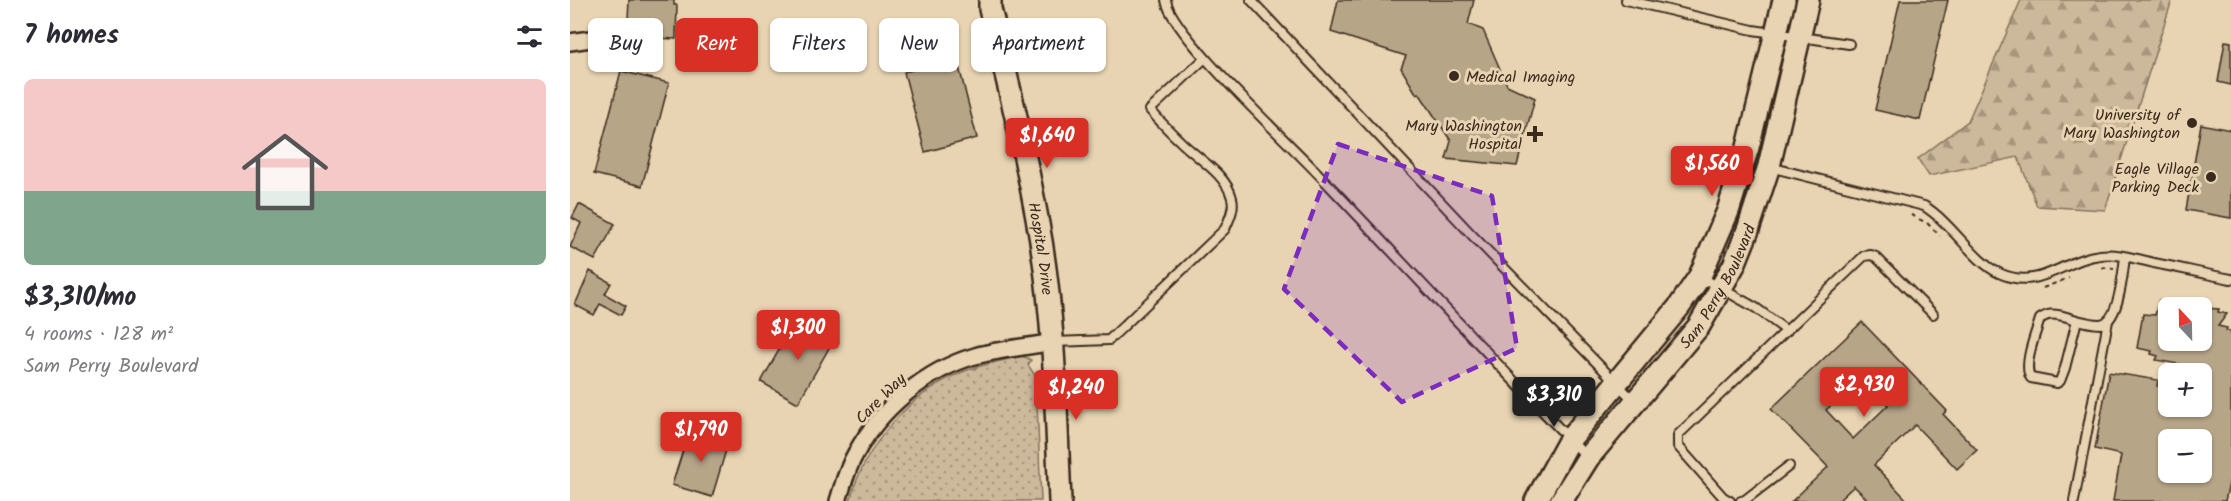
<!DOCTYPE html>
<meta charset="utf-8">
<style>
body{margin:0;font-family:Kalam,sans-serif;background:#f7f7f7;color:#2b2b33;height:100vh;display:flex;flex-direction:column;font-size:22px;white-space:nowrap}
*{box-sizing:border-box;margin:0}
p{font-size:20px;color:#7c7c81}
.icon{flex:none;width:33px;height:33px;fill:none;stroke:currentColor;stroke-width:2;stroke-linecap:round;stroke-linejoin:round}
.map{position:relative;flex:1;overflow:hidden}
.sheet{display:flex;flex-direction:column;background:#fff;width:570px}
.sheet>*{flex:none}
.top-card{position:absolute;left:18px;top:18px;width:570px;height:54px;display:flex;gap:12px}
.needle{width:39px;rotate:338deg}
.buttons{position:absolute;left:1588px;top:297px;display:grid;gap:12px}
.buttons a{display:grid;place-items:center;width:54px;height:54px;border-radius:9px;background:#fff;box-shadow:0 2px 4px #0004;font-size:30px}
.price{position:absolute;translate:-50% -51px;padding:0 14px;border-radius:6px;background:#d93025;color:#fff;font-size:20px;line-height:39px;filter:drop-shadow(0 2px 3px #0008)}
.price::after{content:'';position:absolute;left:50%;top:36px;width:18px;height:14px;margin-left:-9px;background:inherit;clip-path:polygon(0 0,100% 0,50% 100%)}
.price.current{background:#222;color:#fff}
ul{padding:0;list-style:none}
li{display:grid;align-content:center;gap:12px;height:318px;padding:0 24px}
li+li{border-top:2px solid #e1e1e2}
li span{display:grid;place-items:center;height:186px;border-radius:9px;color:#555}
li>.icon{margin-inline-start:auto}
span .icon{width:108px;height:108px;fill:#fffc;stroke-width:1}
li b{font-size:26px}
h2{display:flex;justify-content:space-between;align-items:center;height:72px;padding:0 24px;font-size:26px}
.pill{padding:0 21px;border-radius:9px;background:#fff;box-shadow:0 2px 4px #0004;font-size:21px;line-height:54px}
.pill.current{background:#d93025;color:#fff}
main{display:flex;flex:1;min-height:0}
.map>svg:first-child{display:block}
.grass{fill:url(#grass-dots);stroke:#84715c;stroke-width:1.5}
.forest{fill:url(#forest-firs);stroke:#84715c;stroke-width:1.5}
.building{fill:#b7a588;stroke:#3b2a1e;stroke-width:1.5;fill-rule:evenodd}
.lines{fill:none;stroke-linecap:round;stroke-linejoin:round}
.lane-casing{stroke:#3b2a1e;stroke-width:12}
.street-casing{stroke:#3b2a1e;stroke-width:20}
.secondary-casing{stroke:#3b2a1e;stroke-width:26}
.path{stroke:#3b2a1e;stroke-width:2;stroke-dasharray:4.5 4.5;stroke-linecap:butt}
.lane{stroke:#e8d4b2;stroke-width:8}
.street{stroke:#e8d4b2;stroke-width:15}
.secondary{stroke:#e8d4b2;stroke-width:21}
.marked{fill:#7b2cbf;fill-opacity:0.2;stroke:#7b2cbf;stroke-width:4.5;stroke-dasharray:12 8;stroke-linejoin:round}
.poi-dot{fill:#3b2a1e;stroke:#e8d4b2;stroke-width:2}
.labels{text-anchor:middle;stroke-width:6;stroke-linejoin:round;paint-order:stroke}
.poi-label{font-size:16px;fill:#3b2a1e;stroke:#e8d4b2;text-anchor:end}
.street-label{font-size:16px;fill:#3b2a1e;stroke:#e8d4b2}
</style>
<main>
<section class="sheet">
<h2>7 homes<svg class="icon" aria-label="filters" viewBox="0 0 24 24"><path d="M4 7h16M4 17h16"/><circle cx="9" cy="7" r="2"/><circle cx="15" cy="17" r="2"/></svg></h2>
<ul>
<li><span style="background:linear-gradient(#f6c9c9 60%,#7fa58c 0)"><svg class="icon" aria-label="home" viewBox="0 0 24 24"><path d="M3 11l9-7 9 7M6 9v11h12V9"/></svg></span><div><b>$3,310/mo</b><p>4 rooms · 128 m²</p><p>Sam Perry Boulevard</p></div></li>
</ul>
</section>
<div class="map">
<svg width="1661" height="501" viewBox="0 0 1661 501">
<defs>
<pattern id="grass-dots" width="8" height="8" patternUnits="userSpaceOnUse" patternTransform="scale(1.5)"><rect width="8" height="8" fill="#ccb89a"/><path d="M2 2h.1M6 6h.1" fill="none" stroke="#a7967d" stroke-width="1.8" stroke-linecap="round"/></pattern>
<pattern id="forest-firs" width="22" height="20" patternUnits="userSpaceOnUse" patternTransform="scale(1.5)"><rect width="22" height="20" fill="#ccb89a"/><path d="M5 1l3.5 6h-7zM16 11l3.5 6h-7z" fill="#a7967d"/></pattern>
</defs>
<rect width="100%" height="100%" fill="#e8d4b2"/>
<filter id="ink" filterUnits="userSpaceOnUse"><feTurbulence type="fractalNoise" baseFrequency=".0167" numOctaves="2"/><feDisplacementMap in="SourceGraphic" scale="12" xChannelSelector="R" yChannelSelector="G"/><feConvolveMatrix kernelMatrix="1 2 1 2 8 2 1 2 1" color-interpolation-filters="sRGB"/></filter>
<g filter="url(#ink)">
<path class="grass" d="M453 356 461 360 458 365 466 377 471 501H280C294 446 341 391 395 371 414 364 433 360 453 356Z"/>
<path class="forest" d="M1451 0H1602L1535 210 1467 206 1448 157 1359 176 1348 159 1398 121Z"/>
<path class="building" d="M59 0H104V5H107L106 39 57 37Z
M768 0H904L898 24 913 30 937 85 965 98 947 166 876 159 881 141 849 93 847 95 831 68 836 56 761 32Z
M1330 0H1378L1350 120 1305 110Z
M1655 41 1661 42V85L1648 82Z
M387 59 407 138 355 152 334 72Z
M51 71 99 83 72 186 24 174Z
M1631 124 1661 130V218L1616 210Z
M9 204 45 224 25 260 0 247 11 223 2 218Z
M20 271 41 283 35 294 56 306 51 315 30 304 24 315 5 305Z
M1589 300 1599 302V340H1632V308L1649 309 1648 312 1657 314 1648 326 1657 328 1656 331 1661 332V475L1655 501H1543L1551 455 1525 449 1539 372 1588 380 1587 386 1599 388V406H1632V374H1629L1630 368 1586 360 1588 356 1581 354 1582 351 1567 348 1573 314 1585 315ZM1599 440H1632V472H1599Z
M227 318 264 339 228 403 191 382Z
M1292 322 1377 411 1373 414 1407 450 1387 469 1345 425 1304 465 1338 501H1299L1284 486 1268 501H1222L1258 467 1201 409ZM1291 378 1318 405 1283 439 1256 410Z
M120 428 159 440 142 497 102 485Z"/>
<g class="lines">
<defs>
<path id="lane" d="M596 0C600 34 725 148 754 180 842 272 928 366 1017 457
M681 0 903 236 1065 402
M1056 0 1183 30 1279 44
M1200 167 1354 206C1381 222 1404 262 1429 273 1470 292 1493 259 1530 255 1548 253 1567 259 1584 263 1610 268 1635 274 1661 279
M1131 277 1186 308 1217 331
M1507 320 1495 368 1490 381 1487 383 1461 378C1452 366 1466 333 1470 319 1479 313 1483 314 1493 316 1504 319 1518 324 1530 324 1549 324 1553 272 1555 257
M484 342 539 340 655 229C659 220 665 208 662 198 656 173 625 157 609 140 599 131 589 120 580 110L635 58
M1160 501 1153 497 1108 446V435L1294 256 1301 255 1306 257 1363 314
M1171 501 1175 500 1219 466
M1504 501 1538 321"/>
<path id="street" d="M0 42 34 37
M268 501C273 485 277 468 286 453 310 409 356 370 405 356 430 349 457 347 483 342"/>
<g id="secondary">
<path id="s1" d="M420 0V9C439 86 458 163 471 241 485 327 486 414 490 501"/>
<path d="M966 501 1000 439 1109 307 1130 276 1158 211 1178 147 1214 0"/>
<path id="s2" d="M991 501 1018 458 1129 326 1164 265 1178 230 1199 166 1238 0"/>
</g>
</defs>
<use href="#lane" class="lane-casing"/>
<use href="#street" class="street-casing"/>
<use href="#secondary" class="secondary-casing"/>
<path class="path" d="M1341 215 1357 223 1370 236
M1532 267 1544 269
M1473 288 1499 278"/>
<use href="#lane" class="lane"/>
<use href="#street" class="street"/>
<use href="#secondary" class="secondary"/>
</g>
</g>
<path class="marked" d="M768 144 922 196 947 348 832 402 714 289Z"/>
<g class="poi-dot">
<circle cx="884" cy="76" r="6"/>
<circle cx="1622" cy="123" r="6"/>
<path d="M962 125h6v6h6v6h-6v6h-6v-6h-6v-6h6z"/>
<circle cx="1641" cy="177" r="6"/>
</g>
<g class="labels">
<g class="poi-label">
<text x="896" y="82" text-anchor="start">Medical Imaging</text>
<text x="1610" y="120">University of<tspan x="1610" dy="18">Mary Washington</tspan></text>
<text x="952" y="131">Mary Washington<tspan x="952" dy="18">Hospital</tspan></text>
<text x="1629" y="174">Eagle Village<tspan x="1629" dy="18">Parking Deck</tspan></text>
</g>
<g class="street-label">
<text dy="6" stroke="none"><textPath href="#s1" startOffset="254">Hospital Drive</textPath></text>
<text dy="6" stroke="none"><textPath href="#s2" startOffset="267">Sam Perry Boulevard</textPath></text>
<text transform="translate(310 398) rotate(-45)" y="6">Care Way</text>
</g>
</g>
</svg>
<div class="buttons">
<a><svg class="needle" viewBox="-14 -14 28 28"><path d="M0-13l5 13h-10z" fill="#e53935"/><path d="M0 13l5-13h-10z" fill="#7c7c81"/></svg></a>
<a>+</a>
<a>−</a>
</div>
<b class="price" style="left:477px;top:169px">$1,640</b>
<b class="price" style="left:1142px;top:197px">$1,560</b>
<b class="price" style="left:228px;top:361px">$1,300</b>
<b class="price" style="left:1294px;top:418px">$2,930</b>
<b class="price" style="left:506px;top:421px">$1,240</b>
<b class="price current" style="left:984px;top:428px">$3,310</b>
<b class="price" style="left:131px;top:463px">$1,790</b>
<div class="top-card">
<a class="pill">Buy</a>
<a class="pill current">Rent</a>
<a class="pill">Filters</a>
<a class="pill">New</a>
<a class="pill">Apartment</a>
</div>
</div>
</main>
